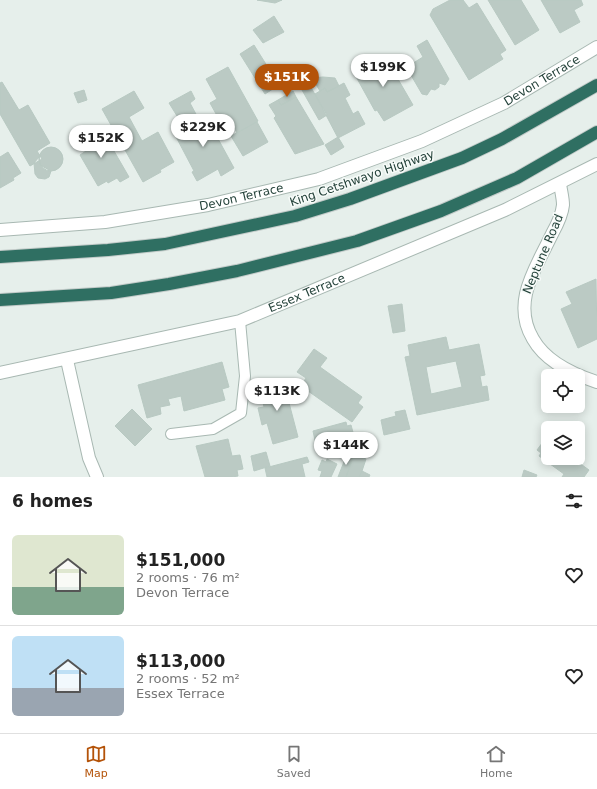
<!DOCTYPE html>
<meta charset="utf-8">
<style>
body{margin:0;font-family:"DejaVu Sans",sans-serif;background:#f2f2f2;color:#222;height:100vh;display:flex;flex-direction:column;font-size:15px;white-space:nowrap}
*{box-sizing:border-box;margin:0}
p{font-size:13px;color:#767676}
.icon{flex:none;width:22px;height:22px;fill:none;stroke:currentColor;stroke-width:2;stroke-linecap:round;stroke-linejoin:round}
.map{position:relative;height:477px;overflow:hidden}
.side{display:flex;flex-direction:column;background:#fff;flex:1}
.side>*{flex:none}
.buttons{position:absolute;left:541px;top:369px;display:grid;gap:8px}
.buttons a{display:grid;place-items:center;width:44px;height:44px;border-radius:6px;background:#fff;box-shadow:0 2px 10px #0003;font-size:20px}
.price{position:absolute;translate:-50% -34px;padding:0 9px;border-radius:14px;background:#fff;color:#222;font-size:13px;line-height:26px;filter:drop-shadow(0 1px 2px #0008)}
.price::after{content:'';position:absolute;left:50%;top:24px;width:12px;height:9px;margin-left:-6px;background:inherit;clip-path:polygon(0 0,100% 0,50% 100%)}
.price.selected{background:#b45309;color:#fff}
ul{padding:0;list-style:none}
li{display:flex;align-items:center;gap:12px;height:100px;padding:0 12px}
li+li{border-top:1px solid #e0e0e0}
li span{display:grid;place-items:center;flex:none;width:112px;height:80px;border-radius:6px;color:#555}
li>.icon{margin-inline-start:auto}
span .icon{width:48px;height:48px;fill:#fffc;stroke-width:1}
li b{font-size:17px}
h2{display:flex;justify-content:space-between;align-items:center;height:48px;padding:0 12px;font-size:17px}
.tab-bar{display:flex;justify-content:space-around;align-items:center;height:56px;border-top:1px solid #e0e0e0;background:#fff;font-size:11px;color:#767676}
.tab-bar a{display:grid;justify-items:center;gap:2px}
.tab-bar .selected{color:#b45309}
.map>svg:first-child{display:block}
.building{fill:#bbcac4;stroke:#b8c9c2;fill-rule:evenodd}
.lines{fill:none;stroke-linecap:round;stroke-linejoin:round}
.service-casing{stroke:#a8b8b2;stroke-width:12}
.minor-casing{stroke:#a8b8b2;stroke-width:14}
.tertiary-casing{stroke:#a8b8b2;stroke-width:14}
.motorway-casing{stroke:#c2cac8;stroke-width:14}
.service{stroke:#fff;stroke-width:10}
.minor{stroke:#fff;stroke-width:12}
.tertiary{stroke:#fff;stroke-width:12}
.motorway{stroke:#2f6f62;stroke-width:12}
.labels{text-anchor:middle;stroke-width:3;stroke-linejoin:round;paint-order:stroke}
.street-label{font-size:12px;fill:#24423a;stroke:#f7fbf9}
</style>
<div class="map">
<svg width="597" height="477" viewBox="0 0 597 477">
<rect width="100%" height="100%" fill="#e6efeb"/>
<path class="building" d="M257 0H282L275 3Z
M450 0H463L469 8 477 3 506 50 500 54 503 59 469 80 430 15 433 9Z
M488 0H521L539 30 515 45Z
M541 0H581L583 5 574 10 580 22 560 33Z
M274 16 284 32 263 43 253 30Z
M427 40 449 79 445 85 439 83V87L435 90 431 89 427 95 422 94 408 70 410 65 423 57 417 46Z
M254 45 279 85 265 94 240 54Z
M384 55 413 105 384 121 377 110 375 111 354 73 358 71 356 67 366 62 368 65Z
M228 67 258 121 237 133 234 127 226 132 210 103 217 99 206 79Z
M323 77 335 78 339 86 327 92 325 88 320 91 312 78Z
M306 79 327 115 319 120 298 83Z
M2 82 19 110 28 105 50 143 37 151 42 159 30 166 0 114V83Z
M344 83 350 95 345 98 353 114 358 111 365 124 338 138 315 94 325 88 327 92Z
M84 90 87 100 78 103 74 93Z
M134 91 144 108 129 117 142 141 158 132 174 162 160 170 161 172 143 182 102 109Z
M191 91 195 99 190 103 197 116 182 124 169 103Z
M293 91 296 97 281 105 278 100Z
M296 97 324 144 295 154 274 118 276 116 269 105 278 100 281 105Z
M198 115 200 118 205 115 234 168 221 176 218 169 197 181 192 172 194 171 174 133 184 128 182 124Z
M257 122 268 142 243 156 231 136Z
M88 130 92 131 96 136 103 132 129 177 120 182 117 178 108 183 107 181 98 186 80 155 86 151 80 141 81 134Z
M338 137 344 147 331 155 325 145Z
M39 159a12 12 0 1 1 24 0a12 12 0 1 1-24 0Z
M8 152 21 173 13 178 14 180 0 188V157Z
M39 157 40 165 51 171 49 177 45 179 38 178 35 174 34 163Z
M596 279 597 339 578 348 561 309 572 304 566 292Z
M402 304 405 331 393 333 388 306Z
M446 337 449 350 479 344 485 375 480 376 482 387 487 386 489 400 417 415 405 357 410 356 408 345ZM456 361 462 387 431 394 426 367Z
M314 349 327 358 320 367 362 397 358 403 363 407 352 422 301 386 306 378 297 372Z
M222 362 229 387 222 389 225 400 184 411 181 396 168 399 170 405 160 407 161 414 147 418 138 385Z
M283 380 298 437 273 444 267 423 262 425 258 408 264 407 259 386Z
M132 409 152 429 135 446 115 426Z
M405 410 410 429 384 435 381 420 396 416 395 412Z
M346 422 347 426 351 425 354 436 350 437 351 441 317 450 313 431Z
M548 435V458H578V450L584 454 578 462 589 470 584 477H562L564 474 539 456 541 453 537 450Z
M228 439 232 456 240 455 243 469 237 470 238 476 232 477H205L196 446Z
M266 452 270 466 254 471 251 456Z
M347 454 353 457 346 477H338Z
M354 455 366 459 362 471 359 477H346Z
M307 457 309 462 302 464 305 477H267L265 468Z
M327 459 337 464 331 477H320L322 471 318 470 322 460 326 462Z
M524 470 537 475 536 477H522Z
M362 471 370 475 369 477H359Z"/>
<g class="lines">
<defs>
<path id="service" d="M171 434 213 429 241 413 245 376 240 321"/>
<path id="minor" d="M560 184C561 191 563 198 563 205 562 215 557 225 552 234 536 268 511 302 533 339 546 362 572 374 597 382
M67 360 89 458 97 477"/>
<g id="tertiary">
<path id="s1" d="M0 230 105 222 208 205 319 179 422 141 504 103 597 47"/>
<path id="s2" d="M0 373 240 321 505 210 597 164"/>
</g>
<path id="motorway" d="M0 257 108 250 165 244 295 216 350 199 462 158 502 139 597 85
M0 300 111 293 169 284 237 271 357 241 441 211 517 178 597 132"/>
</defs>
<use href="#service" class="service-casing"/>
<use href="#minor" class="minor-casing"/>
<use href="#tertiary" class="tertiary-casing"/>
<use href="#motorway" class="motorway-casing"/>
<use href="#service" class="service"/>
<use href="#minor" class="minor"/>
<use href="#tertiary" class="tertiary"/>
<use href="#motorway" class="motorway"/>
</g>
<g class="labels">
<g class="street-label">
<text dy="4" stroke="none"><textPath href="#s1" startOffset="568">Devon Terrace</textPath></text>
<text transform="translate(362 178) rotate(-19)" y="4">King Cetshwayo Highway</text>
<text dy="4" stroke="none"><textPath href="#s1" startOffset="244">Devon Terrace</textPath></text>
<text transform="translate(543 254) rotate(-67)" y="4">Neptune Road</text>
<text dy="4" stroke="none"><textPath href="#s2" startOffset="318">Essex Terrace</textPath></text>
</g>
</g>
</svg>
<div class="buttons">
<a><svg class="icon" aria-label="locate" viewBox="0 0 24 24"><circle cx="12" cy="12" r="6"/><path d="M12 2v4M12 18v4M2 12h4M18 12h4"/></svg></a>
<a><svg class="icon" aria-label="layers" viewBox="0 0 24 24"><path d="M12 4l9 5-9 5-9-5zM3 14l9 5 9-5"/></svg></a>
</div>
<b class="price" style="left:383px;top:88px">$199K</b>
<b class="price selected" style="left:287px;top:98px">$151K</b>
<b class="price" style="left:203px;top:148px">$229K</b>
<b class="price" style="left:101px;top:159px">$152K</b>
<b class="price" style="left:277px;top:412px">$113K</b>
<b class="price" style="left:346px;top:466px">$144K</b>
</div>
<section class="side">
<h2>6 homes<svg class="icon" aria-label="filters" viewBox="0 0 24 24"><path d="M4 7h16M4 17h16"/><circle cx="9" cy="7" r="2"/><circle cx="15" cy="17" r="2"/></svg></h2>
<ul>
<li><span style="background:linear-gradient(#dfe7d0 65%,#7fa58c 0)"><svg class="icon" aria-label="home" viewBox="0 0 24 24"><path d="M3 11l9-7 9 7M6 9v11h12V9"/></svg></span><div><b>$151,000</b><p>2 rooms · 76 m²</p><p>Devon Terrace</p></div><svg class="icon" aria-label="heart" viewBox="0 0 24 24"><path d="M12 20l-8-8c-3-5 5-10 8-4 3-6 11-1 8 4z"/></svg></li>
<li><span style="background:linear-gradient(#bfe0f5 65%,#9aa5b1 0)"><svg class="icon" aria-label="home" viewBox="0 0 24 24"><path d="M3 11l9-7 9 7M6 9v11h12V9"/></svg></span><div><b>$113,000</b><p>2 rooms · 52 m²</p><p>Essex Terrace</p></div><svg class="icon" aria-label="heart" viewBox="0 0 24 24"><path d="M12 20l-8-8c-3-5 5-10 8-4 3-6 11-1 8 4z"/></svg></li>
</ul>
</section>
<nav class="tab-bar">
<a class="selected"><svg class="icon" aria-label="map" viewBox="0 0 24 24"><path d="M3 6l6-2 6 2 6-2v14l-6 2-6-2-6 2zM9 4v14M15 6v14"/></svg>Map</a>
<a><svg class="icon" aria-label="saved" viewBox="0 0 24 24"><path d="M7 4h10v16l-5-4-5 4z"/></svg>Saved</a>
<a><svg class="icon" aria-label="home" viewBox="0 0 24 24"><path d="M3 11l9-7 9 7M6 9v11h12V9"/></svg>Home</a>
</nav>
